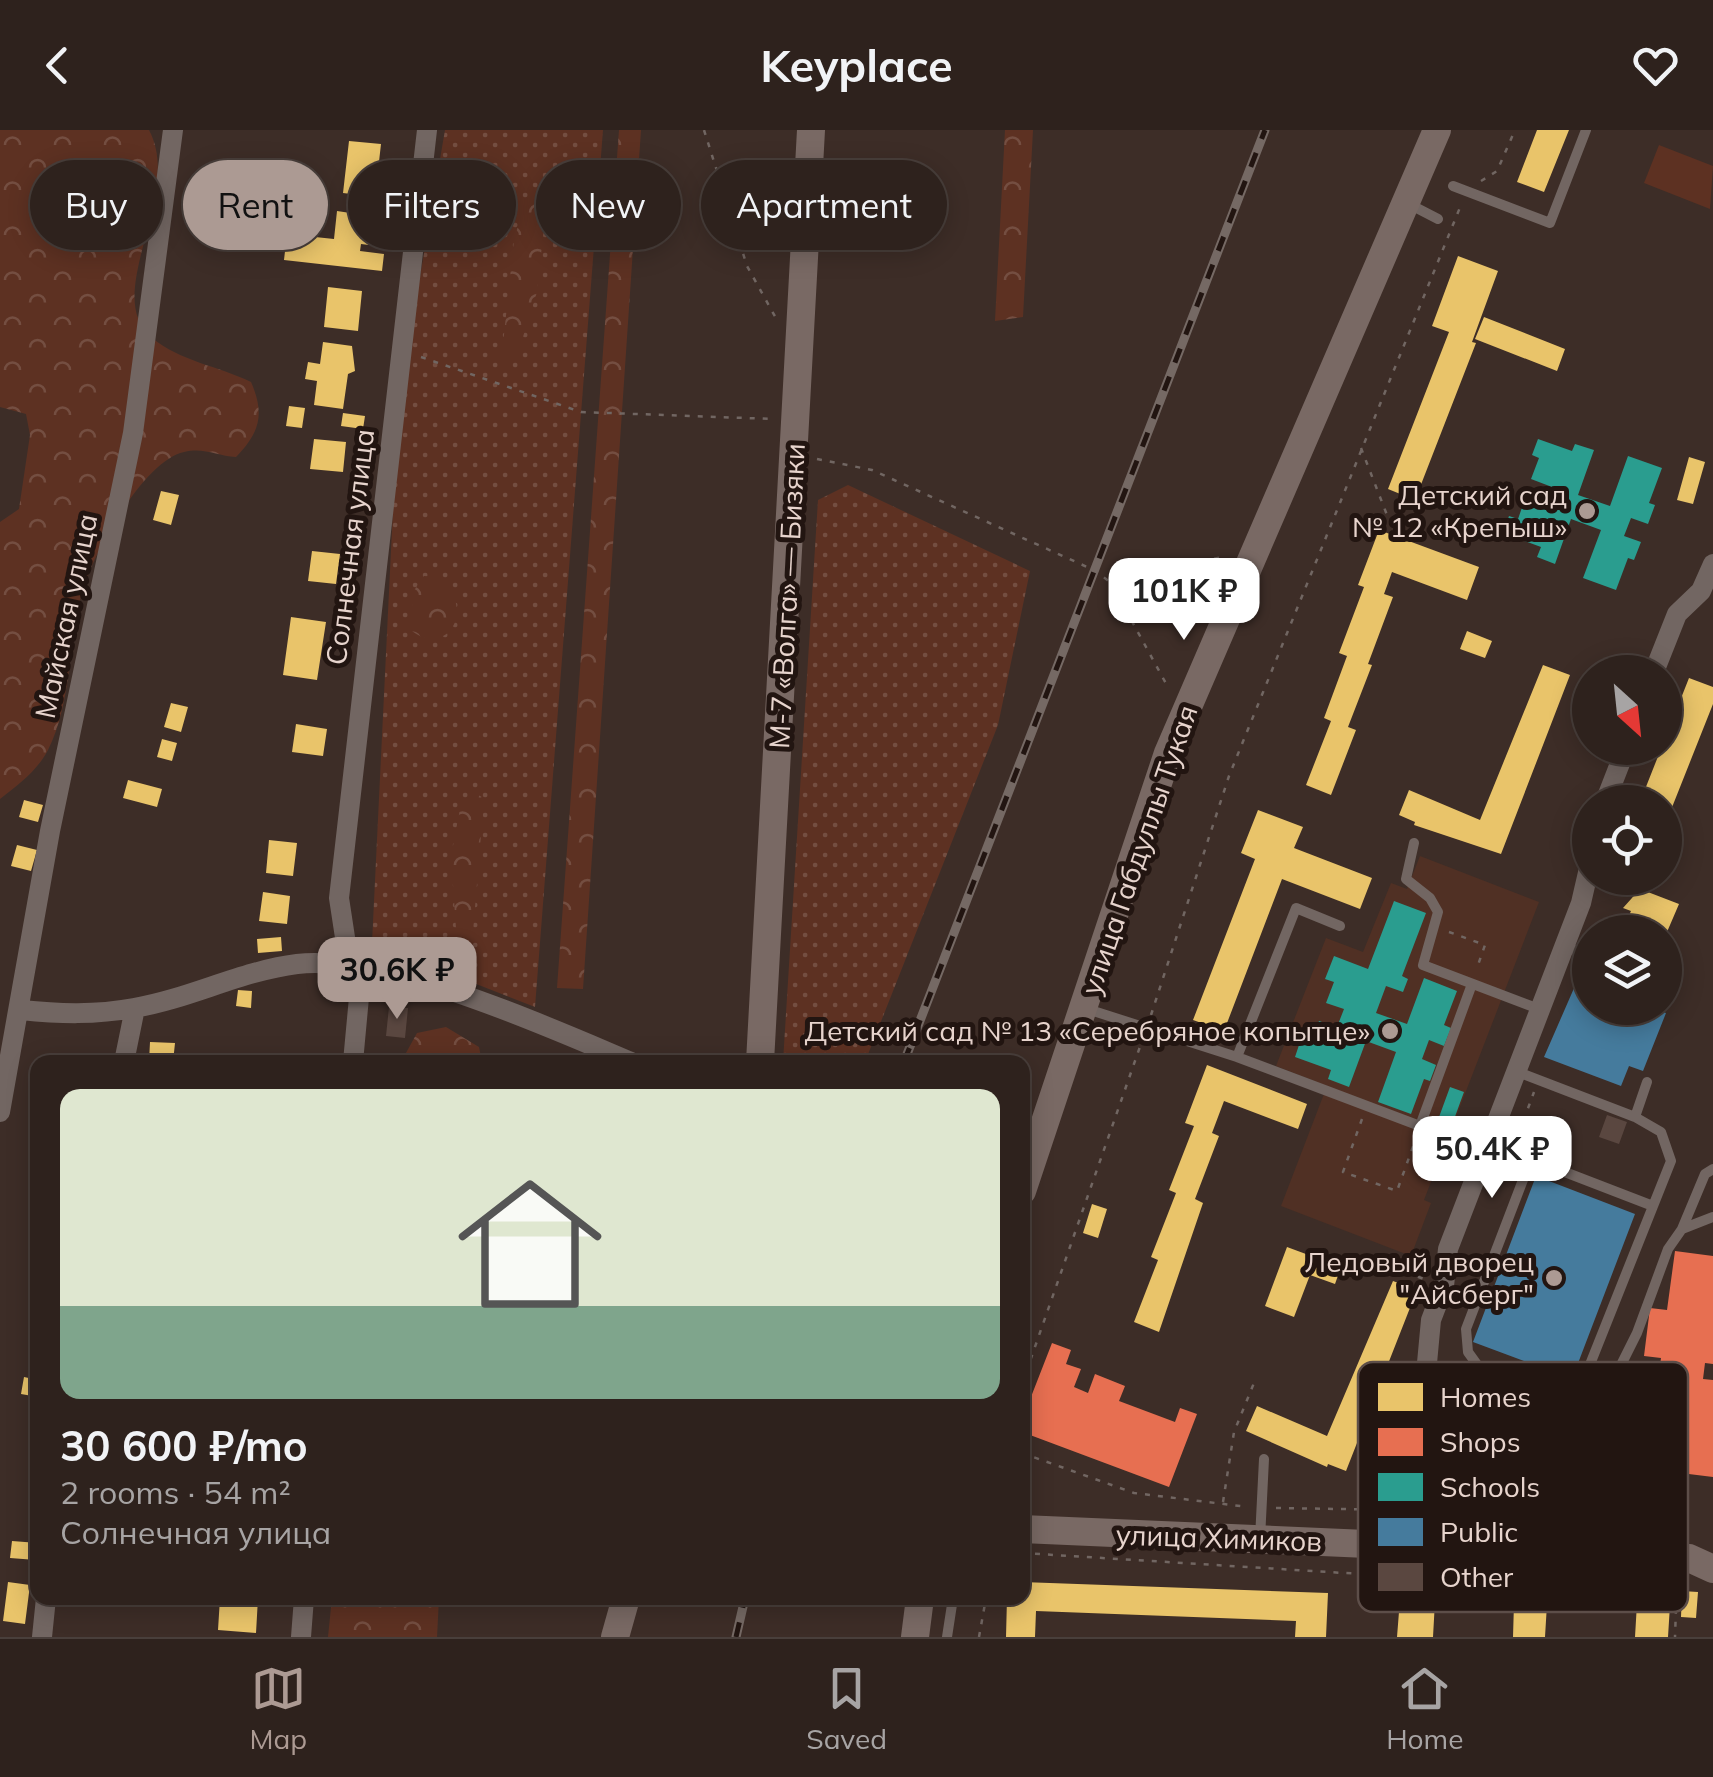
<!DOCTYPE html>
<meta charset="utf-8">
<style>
body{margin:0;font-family:Mulish,sans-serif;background:#362a26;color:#f1f3f6;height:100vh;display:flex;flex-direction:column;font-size:38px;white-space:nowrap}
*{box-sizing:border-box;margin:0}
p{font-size:32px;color:#a7a4a4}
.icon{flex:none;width:55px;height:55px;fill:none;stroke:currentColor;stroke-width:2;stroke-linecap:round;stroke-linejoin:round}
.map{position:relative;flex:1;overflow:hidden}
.drawer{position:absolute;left:30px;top:925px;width:1000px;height:550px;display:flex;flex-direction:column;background:#2e221d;border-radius:20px;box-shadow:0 5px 25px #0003,0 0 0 2px #493f3b}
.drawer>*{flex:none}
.banner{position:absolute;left:30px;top:30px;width:1000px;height:90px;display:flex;gap:20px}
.needle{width:65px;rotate:153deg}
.controls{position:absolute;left:1572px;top:525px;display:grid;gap:20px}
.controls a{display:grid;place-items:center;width:110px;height:110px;border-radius:50%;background:#2e221d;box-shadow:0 5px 25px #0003,0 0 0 2px #493f3b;font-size:50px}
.price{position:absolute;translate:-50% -85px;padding:0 22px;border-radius:20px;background:#fff;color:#222;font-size:32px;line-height:65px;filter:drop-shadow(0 2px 5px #0008)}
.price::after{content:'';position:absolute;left:50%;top:60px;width:30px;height:22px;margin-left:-15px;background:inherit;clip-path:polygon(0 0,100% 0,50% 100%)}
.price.current{background:#ac9a93;color:#111}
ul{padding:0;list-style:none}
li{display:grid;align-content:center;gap:20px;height:530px;padding:0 30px}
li+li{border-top:2px solid #493f3b}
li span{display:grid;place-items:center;height:310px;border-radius:20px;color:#555}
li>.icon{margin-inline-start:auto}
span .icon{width:180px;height:180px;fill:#fffc;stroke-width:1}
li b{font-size:42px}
.tag{padding:0 35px;border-radius:45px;background:#2e221d;box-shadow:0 5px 25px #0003,0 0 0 2px #493f3b;font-size:35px;line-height:90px}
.tag.current{background:#ac9a93;color:#111}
header{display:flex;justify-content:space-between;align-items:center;height:130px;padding:0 30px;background:#2e221d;font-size:45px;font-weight:700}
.dock{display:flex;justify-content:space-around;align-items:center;height:140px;border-top:2px solid #493f3b;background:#2e221d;font-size:28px;color:#a7a4a4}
.dock a{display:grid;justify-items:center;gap:5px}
.dock .current{color:#ac9a93}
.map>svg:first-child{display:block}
.built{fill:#503024}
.grass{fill:url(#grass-dots)}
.forest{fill:url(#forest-crowns)}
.green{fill:#5d3122}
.homes{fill:#e9c46a}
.shops{fill:#e76f51}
.schools{fill:#2a9d8f}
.public{fill:#457b9d}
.building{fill:#5a4740}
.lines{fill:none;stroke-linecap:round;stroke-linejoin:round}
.path{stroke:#716662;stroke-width:2.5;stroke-dasharray:5 8;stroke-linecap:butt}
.lane{stroke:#726662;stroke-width:10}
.street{stroke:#726662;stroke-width:20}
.secondary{stroke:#796964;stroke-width:28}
.rail-casing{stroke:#756964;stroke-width:9}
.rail{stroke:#221511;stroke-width:5;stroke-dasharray:15;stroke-linecap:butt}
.poi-dot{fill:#ac9a93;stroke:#221511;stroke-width:4}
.labels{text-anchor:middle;stroke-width:10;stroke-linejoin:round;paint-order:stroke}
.poi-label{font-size:28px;fill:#e7d4cd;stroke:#221511;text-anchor:end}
.street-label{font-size:28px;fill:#e7d4cd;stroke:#221511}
.key{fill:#221511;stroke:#5d4e49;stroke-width:2.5}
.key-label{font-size:28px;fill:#e7d4cd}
</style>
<header><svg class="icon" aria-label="back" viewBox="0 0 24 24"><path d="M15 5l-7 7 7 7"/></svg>Keyplace<svg class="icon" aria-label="heart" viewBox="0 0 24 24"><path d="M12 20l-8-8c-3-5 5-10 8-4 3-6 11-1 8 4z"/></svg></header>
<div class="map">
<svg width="1713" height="1507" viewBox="0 0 1713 1507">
<defs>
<pattern id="grass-dots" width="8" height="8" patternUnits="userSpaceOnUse" patternTransform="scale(2.5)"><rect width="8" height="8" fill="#5d3122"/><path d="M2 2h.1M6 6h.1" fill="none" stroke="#744e41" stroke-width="1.8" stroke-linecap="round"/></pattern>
<pattern id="forest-crowns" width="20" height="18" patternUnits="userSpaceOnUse" patternTransform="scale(2.5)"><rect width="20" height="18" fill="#5d3122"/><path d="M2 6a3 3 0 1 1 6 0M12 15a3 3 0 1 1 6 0" fill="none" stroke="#744e41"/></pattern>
</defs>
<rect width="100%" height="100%" fill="#3d2d27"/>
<path class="built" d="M1420 726 1539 772 1424 1070 1431 1073 1411 1126 1281 1076 1327 956 1276 936 1326 808 1363 822 1391 753 1407 759Z"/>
<path class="grass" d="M445 0H603L535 877 372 813 398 276Z
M848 355 1030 441 998 595 865 932H783L818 370Z"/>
<path class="forest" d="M0 0H149C184 65 100 165 152 208 180 231 218 236 251 252 265 284 260 302 236 327 217 326 204 317 184 322 143 331 93 424 82 462 68 512 72 573 48 620 37 641 18 655 0 669V392L19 379 30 305 26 284 0 277Z
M619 0H641L583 859 557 858Z
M1005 0H1033L1023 187 995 191Z
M541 63 547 68 537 162 517 226 501 233 514 110 525 70Z
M424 446 440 447C444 453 451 460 454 467 466 497 438 523 411 500L413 462Z
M476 664 484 668 472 814 464 820 457 813 451 726 461 674Z
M446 897 479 917 482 932H401L417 903Z
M332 1468H439L437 1507H328Z"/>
<path class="green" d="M1659 15 1713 36 1710 79 1644 53Z"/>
<path class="homes" d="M1537 0H1569L1544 62 1517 52Z
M349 11 381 14 375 67 343 63Z
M337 81 364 85 363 94 371 95 369 115 361 114 360 121 384 124 382 141 284 130 287 104 334 109Z
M1458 126 1498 141 1472 212 1476 213 1415 370 1388 359 1449 202 1432 196Z
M328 157 362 161 358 201 324 197Z
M1484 187 1565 219 1557 241 1475 209Z
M323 212 352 216 355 241 348 244 343 279 314 275 317 251 305 249 308 232 320 234Z
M289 276 305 278 302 298 286 296Z
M343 283 365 286 363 299 341 296Z
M314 309 346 312 343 342 310 339Z
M1689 327 1705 332 1693 374 1677 370Z
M161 361 179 365 171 395 153 390Z
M1379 400 1479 437 1467 470 1392 442 1384 464 1393 467 1368 534 1372 535 1348 597 1356 600 1331 665 1306 655 1331 591 1324 588 1347 526 1339 523 1364 457 1358 455Z
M312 421 340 424 336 454 308 451Z
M291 487 326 492 317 550 283 545Z
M1467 501 1492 511 1485 528 1460 519Z
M1543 535 1570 545 1501 724 1414 695 1415 692 1399 685 1409 660 1480 690Z
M1689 548 1713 557V574L1665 695V672H1640Z
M171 573 188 577 181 602 164 597Z
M296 594 327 599 323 626 292 622Z
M162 609 177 613 172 631 157 627Z
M128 650 162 659 157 677 123 668Z
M24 670 43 675 38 692 19 687Z
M1258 680 1303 697 1294 718 1372 748 1360 779 1282 749 1224 901 1193 890 1255 729 1241 723Z
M269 710 297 713 293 746 266 743Z
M17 715 37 720 31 741 11 736Z
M1640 759 1679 774 1667 802H1651L1626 792 1631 781 1623 778Z
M263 762 290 766 287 794 259 791Z
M281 807 282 821 258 823 257 809Z
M238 860 252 861 251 878 236 876Z
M150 912 175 913 173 932H149Z
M1207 935 1307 974 1298 999 1224 971 1212 1003 1219 1006 1195 1069 1203 1073 1159 1202 1134 1192 1158 1130 1151 1127 1176 1063 1169 1060 1194 996 1185 993Z
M1092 1074 1107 1079 1098 1108 1083 1103Z
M1287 1117 1341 1137 1335 1154 1310 1145 1294 1187 1265 1176Z
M1393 1151 1417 1160 1346 1341 1328 1334 1327 1337 1246 1301 1257 1276 1327 1306Z
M24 1247 38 1250V1267L21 1264Z
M12 1411 38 1413 36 1430 10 1428Z
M8 1452 30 1455 25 1494 3 1491Z
M1022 1452 1328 1463 1326 1507H1295L1296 1491 1036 1481 1035 1507H1006L1007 1468H1022Z
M1682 1461 1698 1462 1696 1488 1681 1487Z
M83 1468H120V1477L83 1475Z
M220 1468H258L256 1503 218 1500Z
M1400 1469 1435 1471 1433 1507H1397Z
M1514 1473 1547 1474 1545 1507H1513Z
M1637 1473 1670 1475 1668 1507H1635Z"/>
<path class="shops" d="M1675 1121 1713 1126V1234L1705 1233 1703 1249 1713 1250V1347L1616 1335 1628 1240 1659 1244 1661 1228 1644 1226 1650 1178 1667 1180Z
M1052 1213 1071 1220 1066 1234 1081 1239 1074 1257 1088 1263 1095 1244 1125 1256 1119 1271 1175 1292 1180 1278 1197 1284 1169 1357 1022 1302V1290Z
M1022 1332 1032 1333 1029 1376H1022Z"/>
<path class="schools" d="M1538 309 1572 321 1575 314 1594 320 1578 365 1610 376 1628 326 1662 338 1649 373 1655 375 1648 394 1631 388 1624 406 1641 412 1634 430 1628 428 1616 460 1583 448 1601 400 1571 389 1555 434 1537 427 1541 417 1503 403 1509 386 1518 389 1525 369 1545 376 1552 357 1531 349 1539 328 1532 325Z
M1394 771 1426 783 1402 846 1408 849 1403 862 1386 856 1376 883 1407 894 1424 848 1457 861 1444 895 1451 898 1444 916 1429 910 1422 929 1436 935 1430 951 1424 949 1411 984 1378 972 1396 922 1366 911 1349 957 1328 949 1331 940 1295 927 1302 906 1312 910 1319 891 1337 897 1344 879 1326 873 1334 852 1325 849 1334 826 1368 839Z
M1450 957 1464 962 1449 1003 1435 998Z"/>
<path class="public" d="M1578 849 1590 854V878H1652L1666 883 1643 941 1629 936 1621 956 1544 927Z
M1536 1046 1635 1084 1572 1249 1473 1212Z"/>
<path class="building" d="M389 877 408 878 405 908 386 906Z
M1607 985 1627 992 1619 1014 1599 1007Z"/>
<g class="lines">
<path class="path" d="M704 0 747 136 777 190
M1481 51 1497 41 1515 0
M421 227 581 282 773 289
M1361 318 1387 385
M817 329 872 340 1096 441 1111 453 1169 559
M1113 453 1226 426
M1449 802 1485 815 1477 838
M1151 885 1229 646 1461 75
M1362 989 1343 1042 1397 1061 1415 1011
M1530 1017 1527 981 1534 962
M1369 1129 1424 1149
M1022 1254 1142 911
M1022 1323 1134 1363 1248 1377
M1223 1372 1234 1302 1256 1248
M1276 1378 1403 1380
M1022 1423 1344 1443 1638 1453 1676 1478 1675 1507
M979 1507 986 1468"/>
<path class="lane" d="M1453 56 1550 93 1586 0
M1407 73 1438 89
M1414 713 1406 749 1430 768 1438 782 1423 835 1539 879
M1565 816 1590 827
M1084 878 1237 927 1296 778 1340 796
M1237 927 1420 996 1472 854
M1515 941 1635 987 1647 952
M1635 987 1661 1002 1671 1031 1579 1262 1558 1272 1525 1273 1496 1261 1468 1222 1466 1199 1531 1029 1653 1076
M1682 1099 1713 1087
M1516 1377 1525 1273
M1424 1380 1516 1377 1588 1382
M1260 1409 1264 1329
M1583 1423 1612 1253 1637 1203 1668 1119 1682 1099 1705 1044 1713 1039
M947 1507 953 1468"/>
<path class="street" d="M1654 542 1677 484 1701 461 1713 434
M1605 672 1626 618
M362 835 346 814 339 768 427 0
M21 880C60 884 95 885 134 878 189 869 241 841 297 834 387 824 546 896 631 932
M124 932 135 878
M353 932 362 835
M0 982 50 701 133 303 173 0
M1423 1417 1427 1233 1431 1190 1444 1156 1448 1119 1581 773 1590 734
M42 1507 46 1468
M301 1507 304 1468"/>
<path class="secondary" d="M760 932 811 0
M1022 1061 1168 623 1437 0
M1022 1399 1689 1428 1713 1439
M615 1507 626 1468
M915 1507 920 1468"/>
<defs>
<path id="rail" d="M904 932 1265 0
M736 1507 745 1468"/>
</defs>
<use href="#rail" class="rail-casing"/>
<use href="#rail" class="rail"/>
</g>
<g class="poi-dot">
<circle cx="1587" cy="381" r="10"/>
<circle cx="1390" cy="901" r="10"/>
<circle cx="1554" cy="1148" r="10"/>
</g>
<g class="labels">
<g class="poi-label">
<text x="1567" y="375">Детский сад<tspan x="1567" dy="32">№ 12 «Крепыш»</tspan></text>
<text x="1370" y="911">Детский сад № 13 «Серебряное копытце»</text>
<text x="1534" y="1142">Ледовый дворец<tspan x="1534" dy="32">"Айсберг"</tspan></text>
</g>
<g class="street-label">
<text transform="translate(350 417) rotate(-83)" y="10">Солнечная улица</text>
<text transform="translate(787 466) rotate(-87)" y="10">М-7 «Волга» — Бизяки</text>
<text transform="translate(66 486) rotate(-78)" y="10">Майская улица</text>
<text transform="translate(1139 720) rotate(-71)" y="10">улица Габдуллы Тукая</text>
<text transform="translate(1219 1408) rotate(2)" y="10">улица Химиков</text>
</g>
</g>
<rect x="1358" y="1232" width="330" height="250" rx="15" class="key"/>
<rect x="1378" y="1253" width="45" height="28" fill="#e9c46a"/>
<rect x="1378" y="1298" width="45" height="28" fill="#e76f51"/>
<rect x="1378" y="1343" width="45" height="28" fill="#2a9d8f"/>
<rect x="1378" y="1388" width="45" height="28" fill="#457b9d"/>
<rect x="1378" y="1433" width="45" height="28" fill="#5a4740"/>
<g class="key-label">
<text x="1440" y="1277">Homes</text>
<text x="1440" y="1322">Shops</text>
<text x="1440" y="1367">Schools</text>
<text x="1440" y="1412">Public</text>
<text x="1440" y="1457">Other</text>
</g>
</svg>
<div class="controls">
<a><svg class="needle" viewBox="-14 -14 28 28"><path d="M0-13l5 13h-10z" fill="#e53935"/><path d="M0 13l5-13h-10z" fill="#a7a4a4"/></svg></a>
<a><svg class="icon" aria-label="locate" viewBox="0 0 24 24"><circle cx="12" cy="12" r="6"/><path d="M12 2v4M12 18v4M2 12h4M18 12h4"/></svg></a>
<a><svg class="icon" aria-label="layers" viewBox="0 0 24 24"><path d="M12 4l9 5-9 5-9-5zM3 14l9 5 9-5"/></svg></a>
</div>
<b class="price" style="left:1184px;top:513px">101K ₽</b>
<b class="price current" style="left:397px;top:892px">30.6K ₽</b>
<b class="price" style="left:1492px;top:1071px">50.4K ₽</b>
<div class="banner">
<a class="tag">Buy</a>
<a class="tag current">Rent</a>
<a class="tag">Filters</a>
<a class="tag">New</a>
<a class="tag">Apartment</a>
</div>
<section class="drawer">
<ul>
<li><span style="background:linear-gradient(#dfe7d0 70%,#7fa58c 0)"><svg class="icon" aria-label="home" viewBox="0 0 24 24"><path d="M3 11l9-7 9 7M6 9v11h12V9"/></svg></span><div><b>30 600 ₽/mo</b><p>2 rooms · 54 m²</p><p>Солнечная улица</p></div></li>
</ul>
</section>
</div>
<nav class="dock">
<a class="current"><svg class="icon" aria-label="map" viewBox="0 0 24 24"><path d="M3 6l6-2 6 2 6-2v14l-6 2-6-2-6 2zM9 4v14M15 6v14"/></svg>Map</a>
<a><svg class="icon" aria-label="saved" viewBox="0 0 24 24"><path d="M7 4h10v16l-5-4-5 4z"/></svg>Saved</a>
<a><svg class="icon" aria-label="home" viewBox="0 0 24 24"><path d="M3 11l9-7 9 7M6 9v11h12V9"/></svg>Home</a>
</nav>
